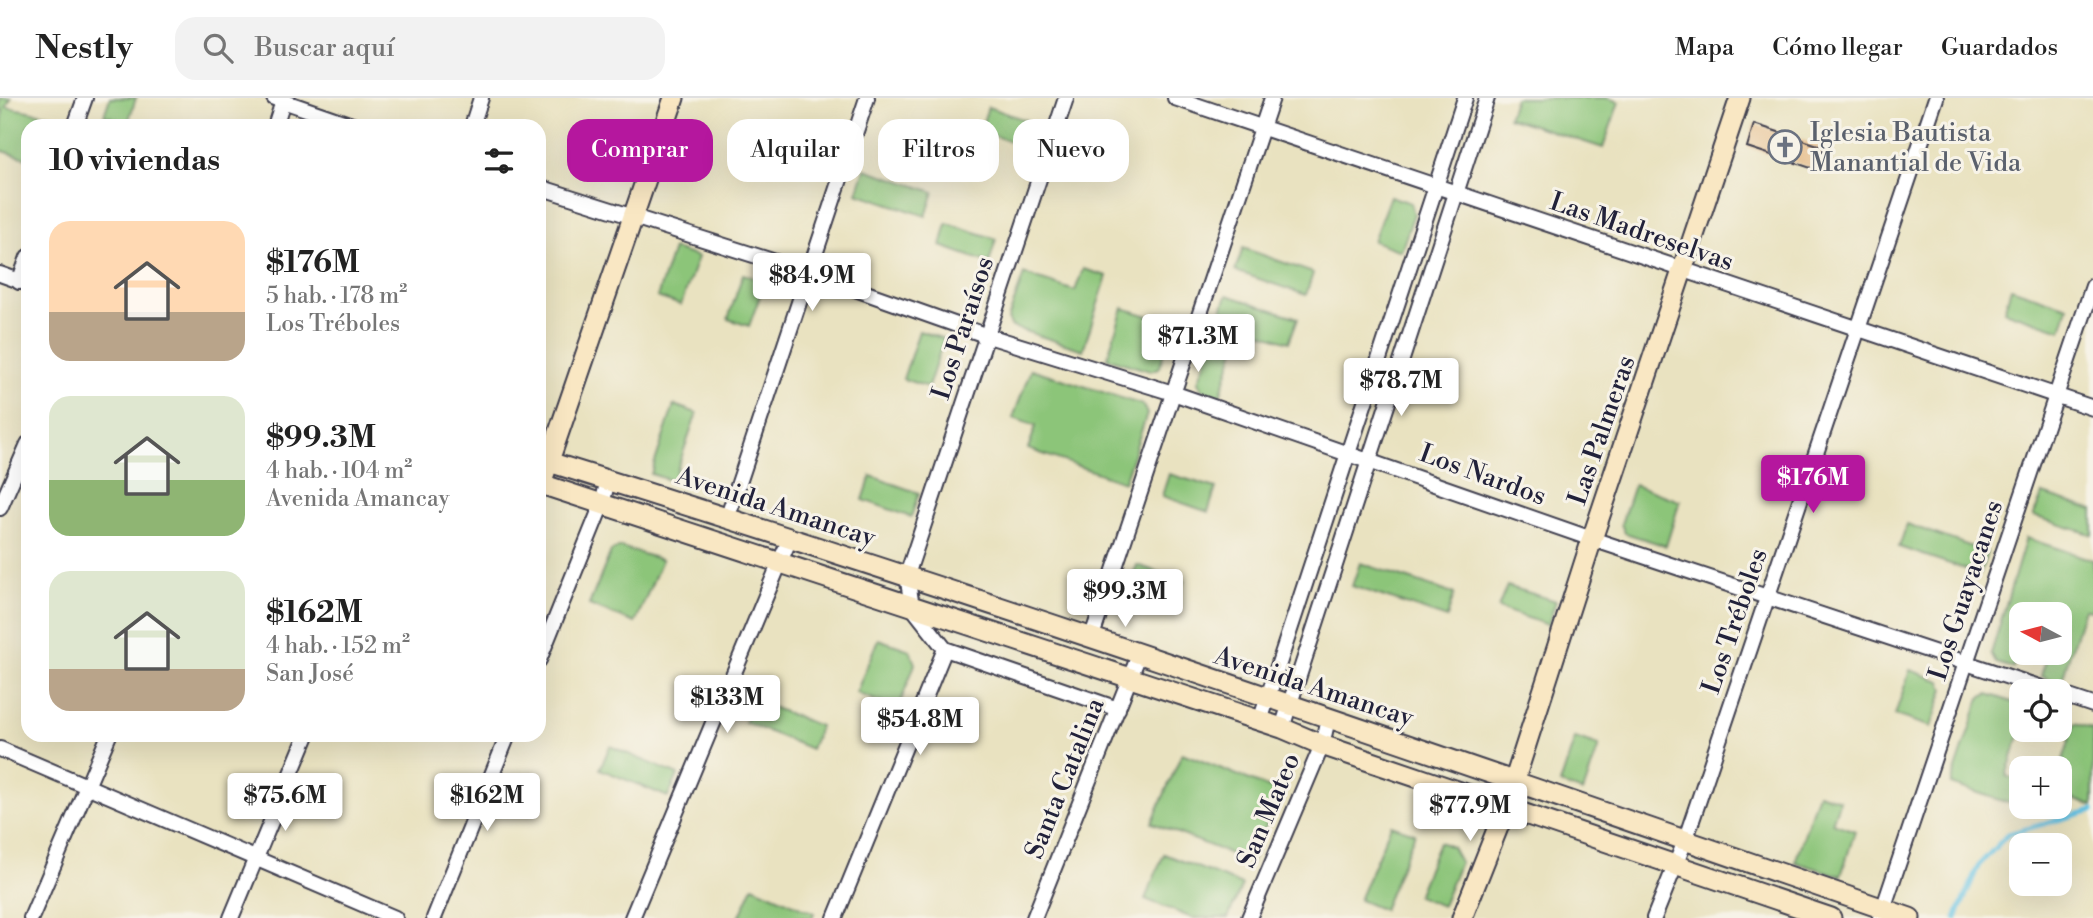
<!DOCTYPE html>
<html lang="es">
<meta charset="utf-8">
<style>
body{margin:0;font-family:"Libre Bodoni",serif;background:#f2f2f2;color:#222;height:100vh;display:flex;flex-direction:column;font-size:26px;white-space:nowrap}
*{box-sizing:border-box;margin:0}
p{font-size:23px;color:#767676}
.icon{flex:none;width:38px;height:38px;fill:none;stroke:currentColor;stroke-width:2;stroke-linecap:round;stroke-linejoin:round}
.map{position:relative;flex:1;overflow:hidden}
.sheet{position:absolute;left:21px;top:21px;width:525px;height:623px;display:flex;flex-direction:column;background:#fff;border-radius:21px;box-shadow:0 7px 28px #0002}
.sheet>*{flex:none}
.hud{position:absolute;left:567px;top:21px;width:665px;height:63px;display:flex;gap:14px}
.needle{width:46px;rotate:277deg}
.buttons{position:absolute;left:2009px;top:504px;display:grid;gap:14px}
.buttons a{display:grid;place-items:center;width:63px;height:63px;border-radius:14px;background:#fff;box-shadow:0 7px 28px #0002;font-size:35px}
.price{position:absolute;translate:-50% -60px;padding:0 16px;border-radius:7px;background:#fff;color:#222;font-size:23px;line-height:46px;filter:drop-shadow(0 2px 4px #0008)}
.price::after{content:'';position:absolute;left:50%;top:42px;width:21px;height:16px;margin-left:-10px;background:inherit;clip-path:polygon(0 0,100% 0,50% 100%)}
.price.current{background:#b5179e;color:#fff}
ul{padding:0;list-style:none}
li{display:flex;align-items:center;gap:21px;height:175px;padding:0 28px}
li span{display:grid;place-items:center;flex:none;width:196px;height:140px;border-radius:21px;color:#555}
li>.icon{margin-inline-start:auto}
span .icon{width:84px;height:84px;fill:#fffc;stroke-width:1}
li b{font-size:30px}
h2{display:flex;justify-content:space-between;align-items:center;height:84px;padding:0 28px;font-size:30px}
.pill{padding:0 24px;border-radius:21px;background:#fff;box-shadow:0 7px 28px #0002;font-size:24px;line-height:63px}
.pill.current{background:#b5179e;color:#fff}
header{display:flex;align-items:center;gap:42px;box-sizing:border-box;height:98px;padding:0 35px;background:#fff;border-bottom:2px solid #e0e0e0}
header strong{font-size:33px}
nav{display:flex;gap:38px;margin-inline-start:auto;font-size:24px}
.search{width:490px;height:63px;background:#f2f2f2;display:flex;align-items:center;gap:18px;box-sizing:border-box;padding:0 24px;border-radius:21px;color:#767676;font-size:26px}
.map>svg:first-child{display:block}
.green{fill:#8cc579;stroke:#57745a;stroke-width:2}
.lines{fill:none;stroke-linecap:round;stroke-linejoin:round}
.stream{stroke:#67c4e5;stroke-width:5}
.building{fill:#e5bb87}
.street-casing{stroke:#403f4f;stroke-width:18}
.secondary-casing{stroke:#403f4f;stroke-width:23}
.street{stroke:#fff;stroke-width:14}
.secondary{stroke:#f9e7c3;stroke-width:19}
.labels{text-anchor:middle;stroke-width:6;stroke-linejoin:round;paint-order:stroke}
.worship-label{font-size:26px;fill:#5b616d;stroke:#f7f3e8;text-anchor:start}
.street-label{font-size:26px;fill:#22223b;stroke:#f7f3e8}
</style>
<header>
<strong>Nestly</strong>
<div class="search"><svg class="icon" aria-label="search" viewBox="0 0 24 24"><circle cx="10" cy="10" r="6"/><path d="M15 15l6 6"/></svg>Buscar aquí</div>
<nav><a>Mapa</a><a>Cómo llegar</a><a>Guardados</a></nav>
</header>
<div class="map">
<svg width="2093" height="820" viewBox="0 0 2093 820">
<rect width="100%" height="100%" fill="#f7f3e8"/>
<filter id="ink" filterUnits="userSpaceOnUse"><feTurbulence type="fractalNoise" baseFrequency=".0143" numOctaves="2"/><feDisplacementMap in="SourceGraphic" scale="14" xChannelSelector="R" yChannelSelector="G"/><feConvolveMatrix kernelMatrix="1 2 1 2 8 2 1 2 1" color-interpolation-filters="sRGB"/></filter>
<filter id="wash" filterUnits="userSpaceOnUse"><feTurbulence type="fractalNoise" baseFrequency=".00686" numOctaves="4" result="noise"/><feDisplacementMap in="SourceGraphic" scale="28" xChannelSelector="R" yChannelSelector="G"/><feGaussianBlur stdDeviation="1.57" result="paint"/><feColorMatrix in="noise" values="0 0 0 0 0 0 0 0 0 0 0 0 0 0 0 0 0 1.4 0 .05"/><feComposite in="paint" operator="in"/></filter>
<g filter="url(#wash)">
<rect width="100%" height="100%" fill="#e9e2c0"/>
<path class="green" d="M0 0H11L6 9 61 19 58 28H28V61L0 52 3 12 0 14Z
M110 0H136L128 25 104 17Z
M1515 0H1607L1619 4 1603 50 1508 19Z
M988 9 1034 25 1026 49 980 33Z
M865 71 934 94 926 118 857 95Z
M1390 98 1411 105 1414 116 1401 153 1373 143Z
M947 125 996 141 989 165 941 148Z
M1243 150 1313 175 1306 197 1235 173Z
M673 151 698 159 681 207 657 199Z
M1083 171 1107 178 1083 252 1012 229 1008 221 1024 176 1075 193Z
M743 176 765 184 749 228 728 221Z
M2011 190 2068 209 2061 232 2004 213Z
M1227 197 1298 220 1289 244 1219 221Z
M1123 210 1173 226 1159 270 1150 273 1107 260Z
M919 233 944 241 928 289 903 281Z
M1212 244 1235 251 1220 298 1202 292 1198 284Z
M1031 271 1143 307 1147 316 1124 384 1028 351 1036 328 1013 320Z
M674 307 697 315 673 383 651 376Z
M1169 376 1216 390 1208 414 1162 398Z
M871 378 919 395 911 419 863 402Z
M1634 387 1680 403 1666 448 1625 435 1621 426Z
M2043 396 2093 412V437L2033 418Z
M1907 426 1987 454 1980 476 1899 449Z
M2026 440 2093 462V513L2084 511 2061 585 2041 578 2048 555H2060V516H2021V543L2013 570 1996 565 1991 556Z
M620 449 662 462 635 525 589 507 611 453Z
M1360 465 1454 496 1447 520 1352 488Z
M1137 467 1184 483 1176 507 1128 490Z
M1507 488 1556 503 1548 527 1498 510Z
M878 541 910 552 915 566 898 611 856 595Z
M1910 572 1941 583 1944 591 1931 629 1895 617Z
M1988 596 2021 607V632L2006 678 2021 684V709L1951 686 1980 600Z
M754 602 820 628 811 651 745 624Z
M2075 625 2093 631V708L2060 697V671Z
M1575 640 1599 648 1583 694 1560 686Z
M610 648 678 677 668 699 600 671Z
M1182 655 1280 694 1251 764 1152 725Z
M1818 695 1840 702 1832 725 1855 733 1841 778 1795 764Z
M1391 727 1415 735 1383 812 1359 802Z
M1439 744 1452 749 1460 764 1442 808 1417 798Z
M1164 756 1242 787 1228 820H1192L1145 801Z
M753 788 814 815 812 820H739Z"/>
<g class="lines">
<path class="stream" d="M1956 820 1978 768 2008 736 2093 712"/>
</g>
<g id="blocks">
<path class="building" d="M1754 26 1824 49 1817 72 1747 49Z"/>
</g>
</g>
<g filter="url(#ink)">
<use href="#blocks" fill-opacity="0" stroke="#403f4f" stroke-width="2"/>
<g class="lines">
<defs>
<path id="street" d="M274 0 355 28
M1175 0 2093 310
M75 28 85 0
M275 28 284 0
M472 28 481 0
M539 89 807 174 985 237 1173 295 1592 441 2051 593
M0 176 28 186
M19 184 28 159
M0 410 28 346
M727 421 867 0
M1091 541 1272 0
M945 551 1118 611
M539 562 602 406 608 382
M2060 596 2093 607
M1260 623 1465 0
M1282 630 1487 0
M0 651 395 820
M31 820 109 637
M231 820 307 637
M434 820 508 637
M632 820 790 440
M835 820 945 551 912 509 907 477 1066 0
M1034 820 1139 557
M1249 820 1322 647 1328 621
M1654 820 1685 743 1936 0
M1880 820 2093 188"/>
<path id="secondary" d="M674 0 541 386 1282 630 1322 647 1831 820
M549 364C1006 506 1458 664 1910 820
M1462 820 1506 709 1592 441 1740 0"/>
</defs>
<use href="#street" class="street-casing"/>
<use href="#secondary" class="secondary-casing"/>
<use href="#street" class="street"/>
<use href="#secondary" class="secondary"/>
</g>
</g>
<defs>
<symbol id="church-ring" viewBox="-11 -11 22 22"><circle r="9.5" fill="#f7f3e8" stroke="#6b7280" stroke-width="1.5"/><path d="M-1.2-6h2.4v3.5h3.3v2.4h-3.3V6h-2.4V-.1h-3.3v-2.4h3.3Z" fill="#6b7280"/></symbol>
</defs>
<g fill-rule="evenodd">
<use href="#church-ring" x="1766" y="30" width="38" height="38"/>
</g>
<g class="labels">
<g class="worship-label">
<text x="1810" y="43">Iglesia Bautista<tspan x="1810" dy="30">Manantial de Vida</tspan></text>
</g>
<g class="street-label">
<text transform="translate(1642 133) rotate(19)" y="9">Las Madreselvas</text>
<text transform="translate(962 230) rotate(-72)" y="9">Los Paraísos</text>
<text transform="translate(1601 332) rotate(-71)" y="9">Las Palmeras</text>
<text transform="translate(1483 376) rotate(20)" y="9">Los Nardos</text>
<text transform="translate(776 408) rotate(18)" y="9">Avenida Amancay</text>
<text transform="translate(1965 492) rotate(-72)" y="9">Los Guayacanes</text>
<text transform="translate(1734 523) rotate(-71)" y="9">Los Tréboles</text>
<text transform="translate(1314 588) rotate(18)" y="9">Avenida Amancay</text>
<text transform="translate(1064 680) rotate(-68)" y="9">Santa Catalina</text>
<text transform="translate(1268 712) rotate(-67)" y="9">San Mateo</text>
</g>
</g>
</svg>
<div class="buttons">
<a><svg class="needle" viewBox="-14 -14 28 28"><path d="M0-13l5 13h-10z" fill="#e53935"/><path d="M0 13l5-13h-10z" fill="#767676"/></svg></a>
<a><svg class="icon" aria-label="locate" viewBox="0 0 24 24"><circle cx="12" cy="12" r="6"/><path d="M12 2v4M12 18v4M2 12h4M18 12h4"/></svg></a>
<a>+</a>
<a>−</a>
</div>
<b class="price" style="left:812px;top:215px">$84.9M</b>
<b class="price" style="left:1198px;top:276px">$71.3M</b>
<b class="price" style="left:1401px;top:320px">$78.7M</b>
<b class="price current" style="left:1813px;top:417px">$176M</b>
<b class="price" style="left:1125px;top:531px">$99.3M</b>
<b class="price" style="left:727px;top:637px">$133M</b>
<b class="price" style="left:920px;top:659px">$54.8M</b>
<b class="price" style="left:285px;top:735px">$75.6M</b>
<b class="price" style="left:487px;top:735px">$162M</b>
<b class="price" style="left:1470px;top:745px">$77.9M</b>
<div class="hud">
<a class="pill current">Comprar</a>
<a class="pill">Alquilar</a>
<a class="pill">Filtros</a>
<a class="pill">Nuevo</a>
</div>
<section class="sheet">
<h2>10 viviendas<svg class="icon" aria-label="filters" viewBox="0 0 24 24"><path d="M4 7h16M4 17h16"/><circle cx="9" cy="7" r="2"/><circle cx="15" cy="17" r="2"/></svg></h2>
<ul>
<li><span style="background:linear-gradient(#ffd9b3 65%,#b9a48a 0)"><svg class="icon" aria-label="home" viewBox="0 0 24 24"><path d="M3 11l9-7 9 7M6 9v11h12V9"/></svg></span><div><b>$176M</b><p>5 hab. · 178 m²</p><p>Los Tréboles</p></div></li>
<li><span style="background:linear-gradient(#dfe7d0 60%,#8fb573 0)"><svg class="icon" aria-label="home" viewBox="0 0 24 24"><path d="M3 11l9-7 9 7M6 9v11h12V9"/></svg></span><div><b>$99.3M</b><p>4 hab. · 104 m²</p><p>Avenida Amancay</p></div></li>
<li><span style="background:linear-gradient(#dfe7d0 70%,#b9a48a 0)"><svg class="icon" aria-label="home" viewBox="0 0 24 24"><path d="M3 11l9-7 9 7M6 9v11h12V9"/></svg></span><div><b>$162M</b><p>4 hab. · 152 m²</p><p>San José</p></div></li>
</ul>
</section>
</div>
